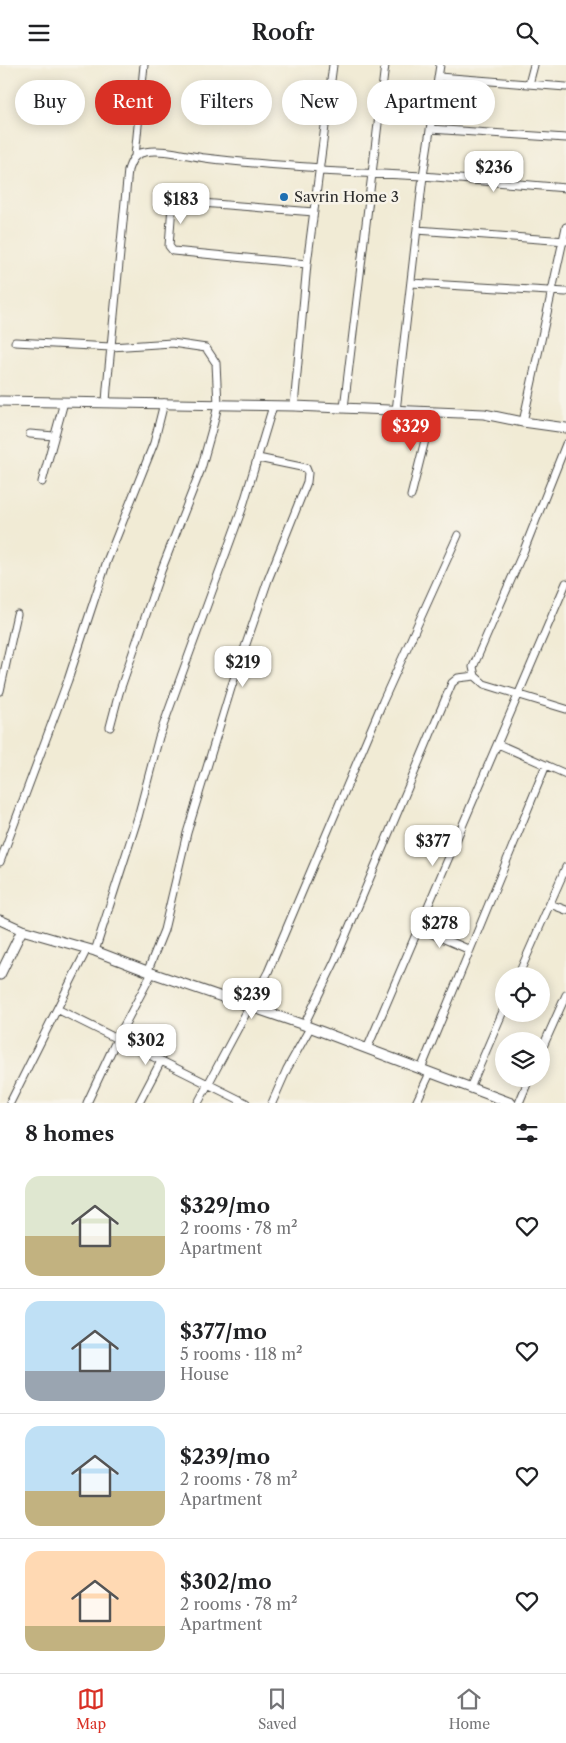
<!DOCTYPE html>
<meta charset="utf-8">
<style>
body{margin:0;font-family:"Libre Caslon Text",serif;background:#f2f2f2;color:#202124;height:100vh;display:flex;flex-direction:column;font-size:19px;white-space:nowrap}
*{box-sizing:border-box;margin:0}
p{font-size:16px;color:#757577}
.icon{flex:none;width:28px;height:28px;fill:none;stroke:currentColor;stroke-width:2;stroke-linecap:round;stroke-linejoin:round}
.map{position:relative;height:1038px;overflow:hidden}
.details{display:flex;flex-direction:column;background:#fff;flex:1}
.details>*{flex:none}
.top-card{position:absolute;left:15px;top:15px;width:536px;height:45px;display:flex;gap:10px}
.buttons{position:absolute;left:495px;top:902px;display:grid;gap:10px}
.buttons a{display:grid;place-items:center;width:55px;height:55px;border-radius:50%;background:#fff;box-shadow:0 2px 12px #0003;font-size:25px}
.price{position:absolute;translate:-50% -42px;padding:0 11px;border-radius:10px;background:#fff;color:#222;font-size:16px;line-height:32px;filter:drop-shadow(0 1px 2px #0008)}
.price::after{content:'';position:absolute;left:50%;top:30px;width:15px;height:11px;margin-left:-8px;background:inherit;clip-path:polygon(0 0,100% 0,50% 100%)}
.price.selected{background:#d93025;color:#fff}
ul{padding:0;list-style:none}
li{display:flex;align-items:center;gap:15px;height:125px;padding:0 25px}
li+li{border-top:1px solid #e0e0e0}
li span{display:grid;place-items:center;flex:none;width:140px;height:100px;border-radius:15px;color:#555}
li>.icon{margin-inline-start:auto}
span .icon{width:60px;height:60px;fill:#fffc;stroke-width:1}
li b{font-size:21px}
h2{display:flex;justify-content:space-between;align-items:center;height:60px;padding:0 25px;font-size:21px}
.tag{padding:0 18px;border-radius:22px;background:#fff;box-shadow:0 2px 12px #0003;font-size:18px;line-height:45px}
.tag.selected{background:#d93025;color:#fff}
header{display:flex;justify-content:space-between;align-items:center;height:65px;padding:0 25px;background:#fff;font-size:22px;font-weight:600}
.menu{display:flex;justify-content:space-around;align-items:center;height:70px;border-top:1px solid #e0e0e0;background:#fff;font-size:14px;color:#757577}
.menu a{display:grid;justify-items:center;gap:2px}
.menu .selected{color:#d93025}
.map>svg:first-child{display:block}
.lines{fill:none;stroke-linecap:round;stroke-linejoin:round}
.minor-casing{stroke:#494844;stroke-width:9}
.tertiary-casing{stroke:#494844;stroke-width:11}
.minor{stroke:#fff;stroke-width:7}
.tertiary{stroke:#fff;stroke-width:9}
.poi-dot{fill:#1f6fb2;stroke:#f7f3e8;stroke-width:2}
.labels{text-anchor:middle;stroke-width:5;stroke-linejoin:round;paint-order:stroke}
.poi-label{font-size:15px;fill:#2b2b2b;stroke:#f7f3e8;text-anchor:start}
</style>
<header><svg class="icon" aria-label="menu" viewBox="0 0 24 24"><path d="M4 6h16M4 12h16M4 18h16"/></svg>Roofr<svg class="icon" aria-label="search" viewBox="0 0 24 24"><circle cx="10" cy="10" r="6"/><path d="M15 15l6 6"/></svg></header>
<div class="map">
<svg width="566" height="1038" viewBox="0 0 566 1038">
<rect width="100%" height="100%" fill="#f7f3e8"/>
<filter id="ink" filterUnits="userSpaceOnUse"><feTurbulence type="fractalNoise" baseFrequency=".02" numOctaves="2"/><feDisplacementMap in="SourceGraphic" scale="10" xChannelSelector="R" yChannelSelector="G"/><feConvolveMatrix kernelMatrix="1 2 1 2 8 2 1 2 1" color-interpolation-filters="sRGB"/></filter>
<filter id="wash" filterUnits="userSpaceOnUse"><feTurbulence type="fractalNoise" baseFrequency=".0096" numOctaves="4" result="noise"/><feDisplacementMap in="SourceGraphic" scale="20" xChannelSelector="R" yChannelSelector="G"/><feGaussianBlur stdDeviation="1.12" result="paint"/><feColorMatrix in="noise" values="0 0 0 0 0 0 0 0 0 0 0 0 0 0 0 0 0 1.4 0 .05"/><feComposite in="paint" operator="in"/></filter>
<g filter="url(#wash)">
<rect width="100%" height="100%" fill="#f1ebd5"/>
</g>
<g filter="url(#ink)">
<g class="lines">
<defs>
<path id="minor" d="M439 12 566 22
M529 19 534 0
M430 64 566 73
M135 91 144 0
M320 106 423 111 566 123
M417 165 566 176
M307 199 173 186 169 181 172 140 176 136 314 147
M411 218 566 227
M15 277 111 282 172 278 206 283 216 298 218 340 214 357 201 404 161 506 119 628 110 662
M106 337 107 323 128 105C131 96 134 89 145 87 162 83 188 91 205 93 243 98 282 100 320 103
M294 341 307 199 333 0
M344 343 385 0
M396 346 423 111 440 0
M523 357 566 162
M30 369 54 371
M566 379 524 485 473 602 475 611 484 619 566 644
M42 417 64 337
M411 431 432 347
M0 626 17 549
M498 679 566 709
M0 797 68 615 107 496 154 378 164 338
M550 839 566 845
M419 863 470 885
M95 886 138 752 159 672 242 444 273 341
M148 905 164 865 187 768 232 620 268 515 307 417 308 408 306 403 258 393
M518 911 566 802
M57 944 246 1038
M304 960 335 896 452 618 458 613 475 611
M367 984 566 518
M541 986 566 930
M421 1004 546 700
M470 1023 504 944
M10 1038 87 884
M87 1038 117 974 152 908
M139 1038 161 996
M198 1038 268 907 383 636 458 470
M272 1038 287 1004 310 963
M416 1038 430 1008
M519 1038 529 1014"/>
<path id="tertiary" d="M0 336 294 341 484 349 523 357 566 363
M0 855 22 865 95 886 152 908 304 960 511 1038
M0 910 22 865"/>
</defs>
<use href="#minor" class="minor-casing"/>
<use href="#tertiary" class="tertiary-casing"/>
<use href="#minor" class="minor"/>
<use href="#tertiary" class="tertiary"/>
</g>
</g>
<circle class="poi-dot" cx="284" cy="132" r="5"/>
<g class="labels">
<g class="poi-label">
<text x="294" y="137">Savrin Home 3</text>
</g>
</g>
</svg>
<div class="buttons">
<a><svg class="icon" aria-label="locate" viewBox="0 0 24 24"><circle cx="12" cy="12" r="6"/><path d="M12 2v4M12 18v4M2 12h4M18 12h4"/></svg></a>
<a><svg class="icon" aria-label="layers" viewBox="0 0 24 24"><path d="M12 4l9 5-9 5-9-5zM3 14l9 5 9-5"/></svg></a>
</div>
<b class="price" style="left:494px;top:128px">$236</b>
<b class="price" style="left:181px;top:160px">$183</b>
<b class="price selected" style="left:411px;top:387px">$329</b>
<b class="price" style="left:243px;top:623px">$219</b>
<b class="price" style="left:433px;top:802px">$377</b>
<b class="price" style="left:440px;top:884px">$278</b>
<b class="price" style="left:252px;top:955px">$239</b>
<b class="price" style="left:146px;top:1001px">$302</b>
<div class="top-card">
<a class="tag">Buy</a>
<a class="tag selected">Rent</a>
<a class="tag">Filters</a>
<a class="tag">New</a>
<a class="tag">Apartment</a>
</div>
</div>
<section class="details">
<h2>8 homes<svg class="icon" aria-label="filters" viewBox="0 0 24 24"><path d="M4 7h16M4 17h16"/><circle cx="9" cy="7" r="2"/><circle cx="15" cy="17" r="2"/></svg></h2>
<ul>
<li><span style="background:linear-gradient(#dfe7d0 60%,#c2b280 0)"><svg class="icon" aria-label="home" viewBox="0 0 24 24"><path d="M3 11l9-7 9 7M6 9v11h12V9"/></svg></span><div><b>$329/mo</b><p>2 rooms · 78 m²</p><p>Apartment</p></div><svg class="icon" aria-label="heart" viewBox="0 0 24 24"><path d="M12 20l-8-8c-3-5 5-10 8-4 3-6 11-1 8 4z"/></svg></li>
<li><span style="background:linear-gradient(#bfe0f5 70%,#9aa5b1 0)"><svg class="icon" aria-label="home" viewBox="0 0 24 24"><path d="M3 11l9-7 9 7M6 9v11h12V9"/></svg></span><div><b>$377/mo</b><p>5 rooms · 118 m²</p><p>House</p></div><svg class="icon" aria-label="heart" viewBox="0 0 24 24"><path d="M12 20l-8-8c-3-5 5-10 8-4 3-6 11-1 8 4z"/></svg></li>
<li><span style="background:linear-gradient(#bfe0f5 65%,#c2b280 0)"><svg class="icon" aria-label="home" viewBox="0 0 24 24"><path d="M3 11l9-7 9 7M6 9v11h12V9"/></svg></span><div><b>$239/mo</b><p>2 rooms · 78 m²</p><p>Apartment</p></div><svg class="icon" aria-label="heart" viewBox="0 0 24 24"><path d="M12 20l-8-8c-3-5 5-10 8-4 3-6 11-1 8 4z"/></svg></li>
<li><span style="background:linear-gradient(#ffd9b3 75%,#c2b280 0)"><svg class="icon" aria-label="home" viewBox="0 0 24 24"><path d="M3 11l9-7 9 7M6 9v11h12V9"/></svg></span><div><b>$302/mo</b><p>2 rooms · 78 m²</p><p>Apartment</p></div><svg class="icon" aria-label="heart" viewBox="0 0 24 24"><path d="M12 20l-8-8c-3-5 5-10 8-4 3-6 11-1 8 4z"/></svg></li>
</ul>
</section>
<nav class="menu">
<a class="selected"><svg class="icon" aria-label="map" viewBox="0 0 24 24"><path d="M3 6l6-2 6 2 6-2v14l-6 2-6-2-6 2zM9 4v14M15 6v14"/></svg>Map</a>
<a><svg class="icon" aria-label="saved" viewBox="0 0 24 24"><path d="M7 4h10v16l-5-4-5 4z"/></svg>Saved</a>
<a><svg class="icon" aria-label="home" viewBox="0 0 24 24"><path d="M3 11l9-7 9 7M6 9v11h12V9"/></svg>Home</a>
</nav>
